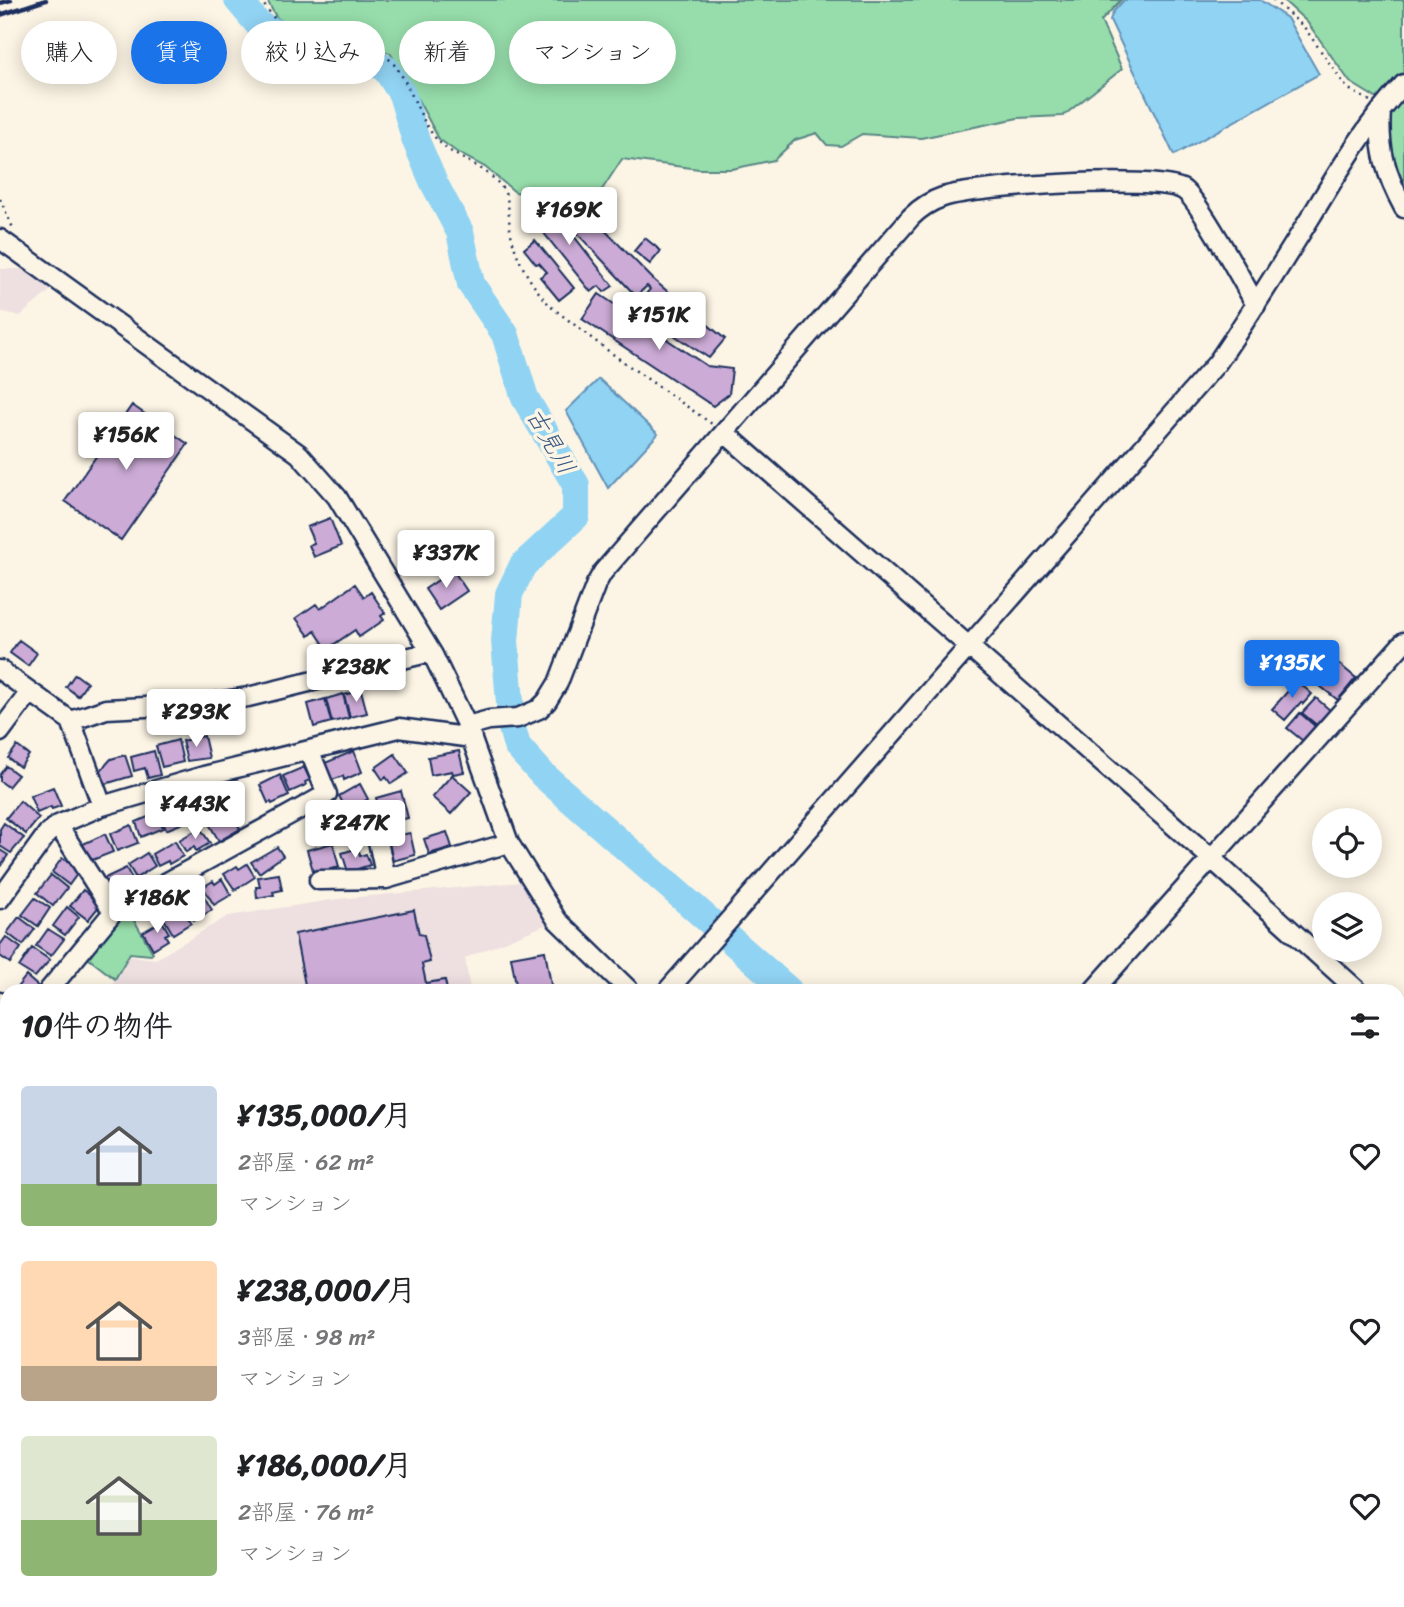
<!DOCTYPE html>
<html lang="ja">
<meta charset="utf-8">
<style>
body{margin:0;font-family:Sriracha,"Klee One",sans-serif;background:#f6f6f6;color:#202124;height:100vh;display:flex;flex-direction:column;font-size:26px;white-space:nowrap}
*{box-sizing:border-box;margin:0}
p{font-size:23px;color:#757577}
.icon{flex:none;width:38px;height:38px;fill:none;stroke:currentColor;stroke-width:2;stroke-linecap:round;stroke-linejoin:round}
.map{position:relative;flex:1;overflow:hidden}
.sheet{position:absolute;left:0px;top:984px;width:1405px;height:625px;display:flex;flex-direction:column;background:#fff;border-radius:21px 21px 0 0;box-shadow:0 4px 18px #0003}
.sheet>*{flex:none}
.banner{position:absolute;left:21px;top:21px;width:700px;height:63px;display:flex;gap:14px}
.controls{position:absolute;left:1312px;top:808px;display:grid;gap:14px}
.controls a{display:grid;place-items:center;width:70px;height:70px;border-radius:50%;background:#fff;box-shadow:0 4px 18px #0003;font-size:35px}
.price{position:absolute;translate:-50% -60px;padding:0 16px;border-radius:7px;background:#fff;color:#222;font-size:23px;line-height:46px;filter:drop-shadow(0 2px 4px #0008)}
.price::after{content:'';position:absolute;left:50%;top:42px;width:21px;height:16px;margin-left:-10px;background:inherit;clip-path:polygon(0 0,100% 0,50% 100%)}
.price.active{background:#1a73e8;color:#fff}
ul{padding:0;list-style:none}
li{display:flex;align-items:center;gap:21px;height:175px;padding:0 21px}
li span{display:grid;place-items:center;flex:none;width:196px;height:140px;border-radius:7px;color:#555}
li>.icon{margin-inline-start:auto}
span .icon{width:84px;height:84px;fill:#fffc;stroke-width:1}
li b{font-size:30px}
h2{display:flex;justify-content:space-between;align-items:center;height:84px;padding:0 21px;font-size:30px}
.chip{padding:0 24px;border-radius:32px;background:#fff;box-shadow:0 4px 18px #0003;font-size:24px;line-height:63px}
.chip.active{background:#1a73e8;color:#fff}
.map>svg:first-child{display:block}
.built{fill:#eedfe0}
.green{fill:#97ddab;stroke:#598684;stroke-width:2}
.water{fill:#91d3f3;stroke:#6291b7;stroke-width:2}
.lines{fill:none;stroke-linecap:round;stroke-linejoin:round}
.stream{stroke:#6291b7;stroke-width:4.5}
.river{stroke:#91d3f3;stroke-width:28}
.building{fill:#ccabd6;stroke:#1b2f5e;stroke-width:2}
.minor-casing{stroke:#1b2f5e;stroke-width:23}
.path{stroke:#1b2f5e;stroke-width:2.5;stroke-dasharray:2 5;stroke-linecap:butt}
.minor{stroke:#fcf5e5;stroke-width:18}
.rail{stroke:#1b2f5e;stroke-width:4.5}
.labels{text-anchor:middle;stroke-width:7;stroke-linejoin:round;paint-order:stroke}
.water-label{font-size:24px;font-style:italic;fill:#385883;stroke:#fcf5e5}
</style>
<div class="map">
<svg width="1404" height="1607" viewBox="0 0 1404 1607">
<rect width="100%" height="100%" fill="#fcf5e5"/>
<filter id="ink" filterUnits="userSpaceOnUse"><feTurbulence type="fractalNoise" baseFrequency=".0143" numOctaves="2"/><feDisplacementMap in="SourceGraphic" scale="14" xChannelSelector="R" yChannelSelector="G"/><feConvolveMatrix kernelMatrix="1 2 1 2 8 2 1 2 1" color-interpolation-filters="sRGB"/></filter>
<g filter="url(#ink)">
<path class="built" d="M0 269H22L51 290 20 316 0 311Z
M522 882 550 923 465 958 470 990H109L129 956 156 959 228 916 338 899Z"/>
<path class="green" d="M267 0H1121L1101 21 1122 69 1063 116 1018 118 921 138 862 134 841 146 827 145 817 133 795 140 774 160 732 169H699L622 159 594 202 515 192 485 167 458 153 439 139 404 74 390 53 352 40 296 30 276 17Z
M1283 0H1404V182L1398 181 1388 161 1389 106 1350 82 1307 22Z
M129 911 153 953 151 955 130 953 115 979 84 955 106 924Z
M219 1601H559L561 1607H223Z"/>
<path class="water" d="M1124 0H1260L1287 18 1319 74 1174 155 1110 20 1113 12Z
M599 379 658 434 608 488 566 411Z
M0 1164 7 1175V1268H0Z"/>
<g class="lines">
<path class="stream" d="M222 1601 226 1607"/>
<path class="river" d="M238 0 259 25 284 36 364 57 386 69 402 94 416 141 434 183 460 232 471 284 505 334 525 398 576 485V516L523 565 509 594 505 641 512 728 517 746 543 775 788 990
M1398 1528 1404 1531"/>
</g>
<path class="building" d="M544 198 613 286 604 292 599 286 591 292 527 212Z
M575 200 655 281 725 339 709 358 634 309 650 289 647 286 636 296 559 214Z
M645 238 661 251 650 264 634 251Z
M535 240 574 288 559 300 540 277 547 272 539 263 536 264 524 249Z
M599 294 707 366 732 369 729 394 713 406 582 319Z
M132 405 188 444 121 540 65 501Z
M330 518 341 546 314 557 309 545 314 543 307 527Z
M453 570 467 591 439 610 425 589Z
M355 584 364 597 371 592 385 613 381 616 384 620 359 637 355 630 327 649 315 631 309 636 296 618 316 604 320 609Z
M19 640 37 653 28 666 10 653Z
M1339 664 1356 678 1338 700 1320 686Z
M75 674 87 683 78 696 66 687Z
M1297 681 1312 694 1303 704 1301 702 1285 720 1272 709Z
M361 690 367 713 350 717 344 695Z
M343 694 349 718 332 722 326 699Z
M1316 698 1331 711 1318 726 1302 713Z
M325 699 331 722 314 727 308 704Z
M1300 713 1316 727 1303 741 1287 728Z
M204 736 209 758 187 761 182 741Z
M178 740 183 762 162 767 156 746Z
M17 746 29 755 20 767 8 758Z
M154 751 160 775 148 778 145 768 134 771 131 757Z
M354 751 362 772 344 780 343 776 332 780 325 763Z
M459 751 464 772 453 774 452 771 431 775 428 757Z
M395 754 408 773 391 784 386 777 383 780 375 768Z
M125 755 132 776 105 784 101 770 111 759Z
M6 766 18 775 8 787 0 781V774Z
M304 767 310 780 305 782 306 785 290 792 283 776Z
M280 775 289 796 272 804 271 802 268 803 260 785Z
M452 775 471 792 451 814 432 797Z
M360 784 368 799 347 811 339 796Z
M53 787 61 806 52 809 51 807 37 813 30 796Z
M221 789 227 803 200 816 194 802Z
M401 791 408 818 383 824 376 798Z
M20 801 39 818 26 834 6 818Z
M185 801 193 819 166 830 159 811Z
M342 806 348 818 325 833 323 831 320 833 314 821Z
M231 812 240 829 219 841 209 824Z
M157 813 163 828 141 837 136 822Z
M4 823 24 838 11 853 0 846V829Z
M131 825 138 843 117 851 110 834Z
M200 828 210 843 196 851 194 847 186 852 179 840Z
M447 832 452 847 429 854 424 839Z
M410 833 415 855 392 861 386 838Z
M105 834 113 852 90 861 83 844Z
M175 841 183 856 169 864 168 861 158 866 152 854Z
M333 843 339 867 314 874 307 850Z
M277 847 283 856 259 873 251 862Z
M358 848 360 856 366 854 370 865 348 872 342 853Z
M0 850 8 855 0 867Z
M147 853 155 866 136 878 128 865Z
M62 858 80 870 69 885 52 872Z
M247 864 255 877 235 890 224 874 237 866 239 869Z
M126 868 135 884 114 897 103 879Z
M279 874 282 890 273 892 274 895 257 898 256 887H260L258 877Z
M51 875 67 888 53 906 37 893Z
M222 879 231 895 214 905 203 887 213 881 215 884Z
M83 890 101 904 88 920 70 906Z
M202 893 212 910 194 920 184 903Z
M35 898 50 908 38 926 22 915Z
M67 907 79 917 65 935 53 926Z
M182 907 191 923 173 934 163 917Z
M414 910 419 934 424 935 430 962 422 964 426 983 445 980 447 990H306L295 934Z
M19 917 35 929 23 945 7 933Z
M162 921 169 933 165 935 168 940 153 949 143 932Z
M48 929 64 939 51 956 36 946Z
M6 937 21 948 10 963 0 956V945Z
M32 948 50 960 35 977 19 967Z
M545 951 552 990H517L511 957Z
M26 976 40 988 38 990H15Z
M6 1029 7 1030V1049L0 1044V1036Z
M1399 1240 1404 1243 1403 1283 1398 1280Z
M5 1309 7 1310V1337L0 1332V1316Z
M1398 1448 1404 1451 1398 1465Z
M1404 1462V1489L1398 1486V1471Z
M1404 1570V1594L1398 1589V1577Z
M7 1578V1601H23L16 1607H0V1584Z
M92 1601H130L131 1602 124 1607H96Z
M362 1601H403L401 1607H364Z
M569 1601H589L583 1607H574Z
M643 1601H666L670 1607H635Z
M768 1601H783L788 1607H760Z
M986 1601H1008L1000 1607H990Z
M1076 1601H1103L1106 1604 1103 1607H1083Z
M1130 1601H1155L1150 1607H1138Z
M1180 1601H1203L1208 1606 1178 1607 1176 1605Z"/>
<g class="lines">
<defs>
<path id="minor" d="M1381 111C1378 149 1386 175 1404 208
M0 239 299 454 337 497 433 655 467 726 509 843 557 920 629 990
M725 433 1212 859 1357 990
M0 670 71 721 106 709 205 704 248 697 431 652
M71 721 102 806
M467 726 489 720 518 718 539 709 547 701 558 683 596 584 603 572 911 217C919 209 931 201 943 197 977 186 1152 175 1182 189 1197 196 1245 286 1256 305
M0 732 30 692
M58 825 113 912
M375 827 386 879
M319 880 386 879 509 843
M0 899 47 834 58 825 102 806 204 776 399 728 472 738
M49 990 113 912 327 794 310 752
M668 990 1217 363C1250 315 1281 265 1312 215 1340 169 1367 123 1404 84
M1094 990 1404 642
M0 1002 7 1008
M1398 1028 1404 1034
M1398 1124 1404 1118
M1398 1332 1404 1336
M0 1396 7 1389
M1398 1412 1404 1403
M0 1504 7 1509
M74 1601 78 1607
M200 1601 204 1607
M792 1601 797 1607
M978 1601 982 1607
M1219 1601 1225 1607
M1325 1601 1332 1607
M137 1607 144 1601
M597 1607 604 1601
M749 1607 757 1601
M912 1607 920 1601
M1022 1607 1030 1601
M1296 1607 1299 1601"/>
</defs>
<use href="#minor" class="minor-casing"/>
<path class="path" d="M260 0 278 23 291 31 375 50C406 62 413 110 434 136 453 161 487 163 504 191 510 202 508 216 510 228 513 251 526 277 541 295 551 309 568 319 581 330 623 363 668 393 712 424
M1273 0 1304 27 1347 88 1370 101
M0 199 13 228
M0 1294 7 1301
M307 1601 315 1607
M341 1601 347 1607
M559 1601 564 1607
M320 1607 323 1601
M554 1607 561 1603"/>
<use href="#minor" class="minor"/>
<path class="rail" d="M0 3 11 0
M0 15 46 0"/>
</g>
</g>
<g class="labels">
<g class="water-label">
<text transform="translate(551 441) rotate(60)" y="8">古見川</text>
</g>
</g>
</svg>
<div class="controls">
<a><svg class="icon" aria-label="locate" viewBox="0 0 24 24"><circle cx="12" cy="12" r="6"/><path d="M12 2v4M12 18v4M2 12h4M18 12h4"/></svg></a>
<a><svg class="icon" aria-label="layers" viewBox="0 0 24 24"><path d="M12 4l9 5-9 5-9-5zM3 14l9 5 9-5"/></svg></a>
</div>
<b class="price" style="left:569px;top:247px">¥169K</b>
<b class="price" style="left:659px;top:352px">¥151K</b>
<b class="price" style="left:126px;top:472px">¥156K</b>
<b class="price" style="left:446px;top:590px">¥337K</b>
<b class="price active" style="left:1292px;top:700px">¥135K</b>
<b class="price" style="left:356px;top:704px">¥238K</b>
<b class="price" style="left:196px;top:749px">¥293K</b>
<b class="price" style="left:195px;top:841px">¥443K</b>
<b class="price" style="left:355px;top:860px">¥247K</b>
<b class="price" style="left:157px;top:935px">¥186K</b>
<div class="banner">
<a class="chip">購入</a>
<a class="chip active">賃貸</a>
<a class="chip">絞り込み</a>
<a class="chip">新着</a>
<a class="chip">マンション</a>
</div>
<section class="sheet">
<h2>10件の物件<svg class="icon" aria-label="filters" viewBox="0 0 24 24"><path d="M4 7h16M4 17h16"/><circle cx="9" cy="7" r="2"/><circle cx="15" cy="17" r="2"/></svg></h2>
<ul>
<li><span style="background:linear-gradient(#c9d6e8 70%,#8fb573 0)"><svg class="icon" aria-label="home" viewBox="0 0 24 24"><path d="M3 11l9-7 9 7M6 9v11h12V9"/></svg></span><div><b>¥135,000/月</b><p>2部屋 · 62 m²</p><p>マンション</p></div><svg class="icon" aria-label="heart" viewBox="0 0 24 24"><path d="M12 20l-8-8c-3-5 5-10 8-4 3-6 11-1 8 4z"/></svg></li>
<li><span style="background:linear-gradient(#ffd9b3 75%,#b9a48a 0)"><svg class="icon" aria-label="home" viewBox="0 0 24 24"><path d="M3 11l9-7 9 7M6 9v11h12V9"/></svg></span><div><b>¥238,000/月</b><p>3部屋 · 98 m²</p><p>マンション</p></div><svg class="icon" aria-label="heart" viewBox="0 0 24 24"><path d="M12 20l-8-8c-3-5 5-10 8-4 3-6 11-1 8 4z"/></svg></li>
<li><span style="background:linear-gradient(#dfe7d0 60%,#8fb573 0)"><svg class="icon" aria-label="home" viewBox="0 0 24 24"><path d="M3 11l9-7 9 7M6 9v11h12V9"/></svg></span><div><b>¥186,000/月</b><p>2部屋 · 76 m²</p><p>マンション</p></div><svg class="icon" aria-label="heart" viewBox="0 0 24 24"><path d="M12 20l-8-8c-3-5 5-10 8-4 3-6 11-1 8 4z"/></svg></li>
</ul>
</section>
</div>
